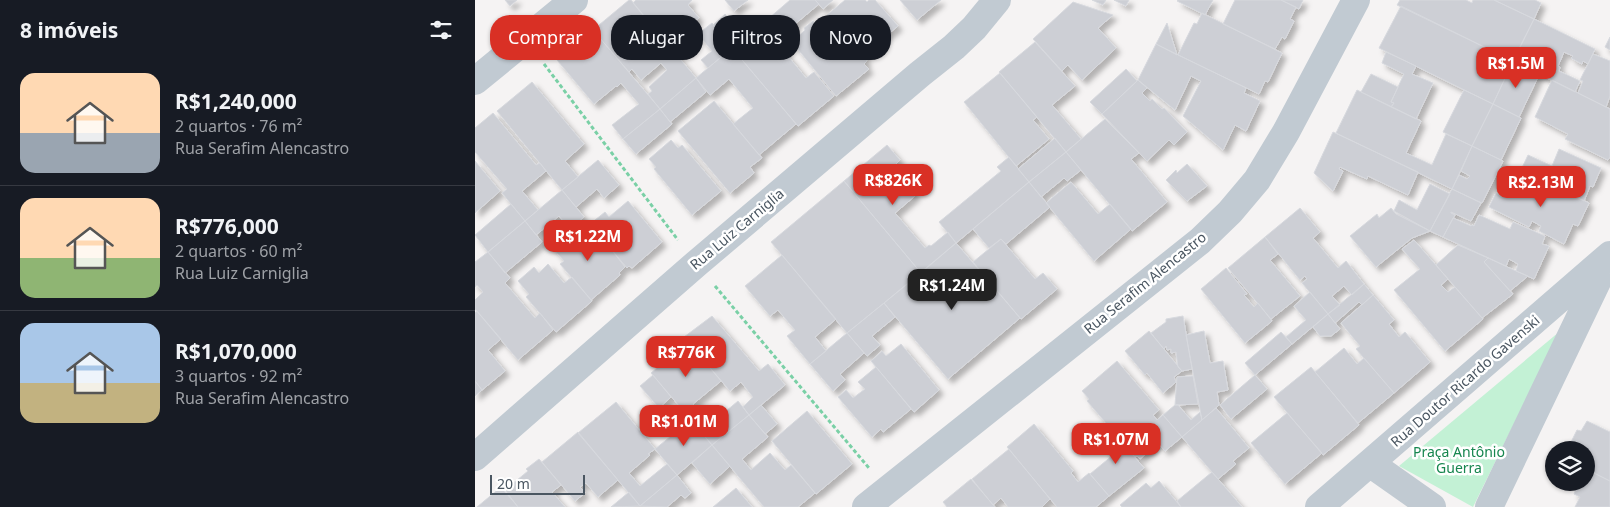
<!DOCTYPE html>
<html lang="pt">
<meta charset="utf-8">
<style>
body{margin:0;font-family:"Noto Sans",sans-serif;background:#20242c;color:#f1f3f6;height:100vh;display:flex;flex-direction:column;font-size:19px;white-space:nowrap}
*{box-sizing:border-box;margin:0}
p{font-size:16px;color:#9ea1a6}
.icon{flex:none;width:28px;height:28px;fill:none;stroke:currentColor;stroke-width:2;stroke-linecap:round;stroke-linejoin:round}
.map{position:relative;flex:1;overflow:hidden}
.side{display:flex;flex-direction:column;background:#171b24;width:475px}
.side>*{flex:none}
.guide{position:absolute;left:15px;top:15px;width:475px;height:45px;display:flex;gap:10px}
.buttons{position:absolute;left:1070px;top:441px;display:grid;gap:10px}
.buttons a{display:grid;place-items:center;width:50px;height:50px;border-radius:50%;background:#171b24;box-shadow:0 1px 4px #0004;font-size:25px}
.scale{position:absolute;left:15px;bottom:12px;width:95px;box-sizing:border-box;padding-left:5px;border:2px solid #4a5661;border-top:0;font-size:14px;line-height:18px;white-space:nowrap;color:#4a5661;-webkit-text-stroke:4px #fff;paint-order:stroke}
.price{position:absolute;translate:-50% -42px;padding:0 11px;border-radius:10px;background:#d93025;color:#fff;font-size:16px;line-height:32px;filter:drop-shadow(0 1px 2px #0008)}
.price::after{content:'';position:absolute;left:50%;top:30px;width:15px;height:11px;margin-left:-8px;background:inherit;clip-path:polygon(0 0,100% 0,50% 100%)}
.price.active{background:#222;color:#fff}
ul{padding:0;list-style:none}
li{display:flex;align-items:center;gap:15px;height:125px;padding:0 20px}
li+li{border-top:1px solid #363941}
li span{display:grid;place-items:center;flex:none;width:140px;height:100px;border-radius:15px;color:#555}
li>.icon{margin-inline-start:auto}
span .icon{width:60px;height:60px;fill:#fffc;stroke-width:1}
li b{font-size:21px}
h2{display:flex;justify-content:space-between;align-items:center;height:60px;padding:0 20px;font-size:21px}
.pill{padding:0 18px;border-radius:20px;background:#171b24;box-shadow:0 1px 4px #0004;font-size:18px;line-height:45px}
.pill.active{background:#d93025;color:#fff}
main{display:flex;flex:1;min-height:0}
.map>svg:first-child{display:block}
.green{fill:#c3f1d5}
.building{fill:#cdcfd5;stroke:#d7d9de;filter:url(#shadow)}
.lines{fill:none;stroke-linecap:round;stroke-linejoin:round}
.path{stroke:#7ad0a6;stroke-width:3;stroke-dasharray:4 2.5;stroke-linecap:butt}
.minor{stroke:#c1cad2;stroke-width:28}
.labels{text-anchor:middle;stroke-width:5;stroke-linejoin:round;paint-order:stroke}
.street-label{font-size:14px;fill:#4a5661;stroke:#fff}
.park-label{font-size:14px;fill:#17864f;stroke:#fff}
</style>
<main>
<section class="side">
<h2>8 imóveis<svg class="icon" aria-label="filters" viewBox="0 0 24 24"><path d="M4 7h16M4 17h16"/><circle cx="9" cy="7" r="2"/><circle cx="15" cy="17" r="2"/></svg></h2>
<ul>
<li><span style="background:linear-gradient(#ffd9b3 60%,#9aa5b1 0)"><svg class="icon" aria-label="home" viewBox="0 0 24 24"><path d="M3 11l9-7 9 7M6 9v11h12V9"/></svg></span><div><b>R$1,240,000</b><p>2 quartos · 76 m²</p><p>Rua Serafim Alencastro</p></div></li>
<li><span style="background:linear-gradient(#ffd9b3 60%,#8fb573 0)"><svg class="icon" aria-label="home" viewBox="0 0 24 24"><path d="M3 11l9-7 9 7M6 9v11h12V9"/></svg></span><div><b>R$776,000</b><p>2 quartos · 60 m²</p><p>Rua Luiz Carniglia</p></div></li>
<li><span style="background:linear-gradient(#a9c7e8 60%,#c2b280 0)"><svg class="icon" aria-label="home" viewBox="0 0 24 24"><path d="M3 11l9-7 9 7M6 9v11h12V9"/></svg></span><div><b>R$1,070,000</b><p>3 quartos · 92 m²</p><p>Rua Serafim Alencastro</p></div></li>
</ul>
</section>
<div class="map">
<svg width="1135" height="507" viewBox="0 0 1135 507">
<defs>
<filter id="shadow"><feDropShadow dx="4.5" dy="4.5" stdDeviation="2.5" flood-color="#0004"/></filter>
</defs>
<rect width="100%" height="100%" fill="#f5f3f3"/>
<path class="green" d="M1084 332 998 507 924 466Z"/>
<path class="building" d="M30 0H42L35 6Z
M154 0H156L221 78 185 109 173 94 177 91 174 87 192 70 186 63 166 80 157 69 154 72 118 30Z
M161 0H217L213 5 224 18 199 39 193 32 186 37 158 3Z
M250 0H273L259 11Z
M315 0H340L344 4 307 35 293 19Z
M340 0H358L348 9Z
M370 0H390L392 2 394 0H400L423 26 387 56 368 33 374 29 370 24 364 29 352 15Z
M425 0H466L442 20Z
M617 0H631L628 5Z
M639 0H654L651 6Z
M703 0H738L730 15 702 1Z
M760 0H806L821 7 815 19 819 21 810 39 807 37 800 49 748 24Z
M806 0H828L824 9Z
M925 0H991L997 3 998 0H1019L1059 19 1038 61 922 5Z
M1019 0H1060L1066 3 1059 19Z
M598 2 638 15 623 28 641 48 607 80 593 65 587 71 558 39Z
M926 6 1038 61 1018 104 904 48Z
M727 13 807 53 793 82 790 81 784 94 703 55 719 23 722 24Z
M250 14 269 38 257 48 238 25Z
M353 15 392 61 389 64 394 69 361 96 317 42 330 30 329 28 338 21 341 25Z
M293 19 311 39 304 45 331 78 339 72 359 96 323 126 257 48Z
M1059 19 1120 49 1113 64 1108 61 1107 64 1096 58 1098 56 1089 52 1083 66 1085 67 1084 71 1105 81 1100 92 1038 61Z
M237 23 257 48 233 68 226 60 237 51 223 34Z
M692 23 702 55 681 44Z
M118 30 185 109 148 139 137 125 164 104 146 83 142 87 141 86 119 104 82 60Z
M1135 37V50L1130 47Z
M560 42 600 86 577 105 606 139 591 152 524 72Z
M681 44 771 88 769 93 785 101 771 131 760 125 748 150 708 116 726 81 716 76 700 110 663 80Z
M257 48 321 124 284 155 258 124 278 108 254 79 235 95 221 78Z
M911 52 941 66 937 74 958 83 941 119 916 107 919 103 916 102 929 74 907 63Z
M1118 54 1135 61V96L1131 107 1103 93 1108 81 1105 80Z
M1038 61 1064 75 1044 117 1018 104Z
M651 69 662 81 627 114 615 102Z
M525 73 562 117 558 120 574 139 541 166 489 102Z
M896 74 923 87 916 102 919 103 916 107 886 92Z
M221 78 231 92 195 122 185 109Z
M663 80 672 88 667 93 675 101 677 99 687 109 689 108 712 132 699 145 694 140 672 161 627 114Z
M1077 80 1135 109V157L1133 160 1090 139 1093 134 1060 117Z
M57 82 109 144 90 161 103 177 87 190 22 111Z
M882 90 946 121 931 153 957 165 971 134 997 146 977 189 861 133Z
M989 90 1018 104 997 146 968 132Z
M239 101 287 158 275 167 279 173 255 193 203 131Z
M1018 104 1046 118 1026 160 997 146Z
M185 109 197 124 161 154 148 139Z
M18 113 61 165 65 163 71 171 47 191 63 210 50 221 27 193 32 189 0 152V128Z
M630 119 664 153 656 159 692 202 657 231 591 152Z
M858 132 943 172 933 195 893 176 892 179 865 167 864 169 868 171 858 191 839 173Z
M580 138 591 152 554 182 543 169Z
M196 140 203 148 207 145 246 191 217 215 179 169 181 167 174 159Z
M412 145 425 160 418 167 441 195 420 213 450 248 454 245 456 246 473 232 481 243 446 273 369 181Z
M997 146 1028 161 1007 203 977 189 984 175 992 179 995 176 986 171Z
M1084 149 1126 168 1118 187 1115 186 1109 201 1046 170 1053 155 1077 166Z
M591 152 606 170 592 181 589 178 566 197 554 182Z
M534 157 554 182 481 243 464 222 526 171 522 167Z
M123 160 144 185 129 198 122 189 101 207 87 190Z
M0 161 25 191 0 213Z
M712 164 732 186 712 201 691 180 701 170 702 173Z
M1038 175 1069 190 1073 183 1114 203 1103 226 1098 224 1089 244 1064 231 1066 226 1057 221 1054 227 1014 207 1021 193 1027 197Z
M369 181 446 273 372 333 296 242Z
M554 182 575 207 531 244 526 239 514 248 498 229Z
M596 182 623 214 635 204 656 229 619 261 571 203Z
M955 184 975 194 955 231 919 211 924 200 942 210Z
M977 189 1006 203 996 221 976 212V213L980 215 968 237 955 231Z
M87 190 109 217 95 229 84 216 61 235 50 221Z
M153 201 187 242 157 268 154 266 152 268 115 224 130 212 134 217Z
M36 204 50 221 13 252 0 235Z
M825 208 845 232 838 238 863 268 871 261 889 284 877 295 869 286 857 296 865 305 853 314 827 283 832 279 830 276 825 280 790 237Z
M916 208 921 214 955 231 937 238 901 267 875 236 902 214 904 218Z
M1004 215 1035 229 1038 222 1070 236 1067 244 1074 246 1059 279 1041 271 1043 264 1034 259 1031 266 968 237 978 218 996 226 997 225 999 226Z
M50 221 67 242 30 273 13 252Z
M102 224 124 251 132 244 150 267 144 273 145 275 116 300 85 264 89 261 76 246Z
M790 237 803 254 795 260 825 296 796 319 753 268Z
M526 239 560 279 568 273 582 289 546 319 498 262Z
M939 240 973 279 966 285 973 292 980 287 1008 319 970 351 919 290 945 269 927 249Z
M481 243 545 318 473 379 409 303Z
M983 245 1013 258 1009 262 1038 294 1007 318 961 265Z
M13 252 35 278 30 283 60 318 65 313 78 330 43 360 0 309V300L8 292 2 285 0 287V262Z
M307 255 361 319 340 337 351 351 335 364 312 336 320 330 303 310 295 316 270 286Z
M1013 258 1041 271 1053 276 1035 291 1009 262Z
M73 264 89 283 97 277 117 301 81 332 51 297 54 294 43 281 59 267 64 273Z
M751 268 772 294 769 295 779 307 783 303 797 321 770 343 726 289Z
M889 284 898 295 887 305 884 302 860 323 853 314Z
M835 292 853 314 817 344 811 337 831 320 819 306Z
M898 295 919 320 914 324 924 337 930 332 955 362 919 393 881 349 885 346 866 323Z
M409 303 420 317 397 336 405 345 392 356 372 333Z
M2 311 26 339 13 350 30 371 7 390 0 381V313Z
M853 314 865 329 856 336H845L838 327Z
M237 316 284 371 293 364 310 385 274 415 268 407 278 397 266 382 255 391 209 337Z
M708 316 717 369 707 371 703 367 701 352 696 353V349L692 350 691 346 689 349 676 333 691 322V319Z
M674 331 707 371 699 377 701 382 688 393 672 373 670 375 650 351Z
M729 331 735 363 748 361 753 390 742 392 744 405 727 420 711 335Z
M806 332 817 344 780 375 770 363Z
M372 333 389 353 365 374 370 380 358 391 335 364Z
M213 342 246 381 218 404 221 407 212 415 176 373Z
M426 344 464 390 439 412 396 361 407 351 411 356Z
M869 348 882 364 889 358 919 393 883 423 840 372Z
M642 361 684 410 678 415 682 420 688 415 707 437 690 451 683 443 665 459 662 456 660 457 612 401 614 399 607 391Z
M401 367 436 409 408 432 406 429 397 437 363 397 371 390 378 398 390 389 383 382Z
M836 367 884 425 848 455 799 397Z
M178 375 196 397 184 408 165 386Z
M780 375 792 389 756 419 745 405Z
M718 376 723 404 700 405 702 377Z
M0 381 7 390 0 396Z
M263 401 274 415 237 445 226 432Z
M141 402 180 449 173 454 175 455 154 473 165 486 192 464 202 475 165 506 103 433Z
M286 405 302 424 290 434 274 415Z
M700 405H703L716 420 725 412 727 420 707 437 688 415Z
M741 408 774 448 758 461 761 464 743 479 707 437Z
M332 411 377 464 341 494 297 441Z
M812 413 847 453 810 484 776 443Z
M274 415 293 437 267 459 276 470 295 453 310 470 316 465 340 493 323 507H289L237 445Z
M216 420 237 445 202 475 180 449Z
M1112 421 1135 432V481L1111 469V450H1094L1093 448 1102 430 1106 431Z
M559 424 598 471 596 473 603 482 614 473 634 496 621 507H582L532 447Z
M635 428 669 468 634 496 615 474 638 455 623 437Z
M103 432 143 480 123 497 111 483 105 487 110 493 100 501 67 462Z
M237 445 255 466 235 484 217 463Z
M534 449 575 499 567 507H533L526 498 518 505 497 479Z
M64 459 86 485 77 492 90 507H43L30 490 53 471 51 469Z
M1115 471 1135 481V507H1100L1105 497 1099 494 1104 482H1111V478Z
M737 472 767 507H706L702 501Z
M202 475 216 493 210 498 206 495 192 507 165 506Z
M496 479 520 507H472L468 502Z
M684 481 706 507H647L645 505 671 483 676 488Z
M26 487 43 507H2Z
M261 488 277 507H238Z
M154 492 165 506 136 507Z"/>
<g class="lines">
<path class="path" d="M69 64 203 240
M240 286 394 468"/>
<path class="minor" d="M0 81 99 0
M0 457 221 264 445 74 479 47 499 28 522 0
M896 464 957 507
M391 507 725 241 755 212 782 180 811 132 881 0
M844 507 1135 255
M1014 507 1130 265"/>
</g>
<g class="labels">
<g class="street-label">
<text transform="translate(262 229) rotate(-40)" y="5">Rua Luiz Carniglia</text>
<text transform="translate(670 283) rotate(-39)" y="5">Rua Serafim Alencastro</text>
<text transform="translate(990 381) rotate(-41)" y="5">Rua Doutor Ricardo Gavenski</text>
</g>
<g class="park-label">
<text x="984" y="457">Praça Antônio<tspan x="984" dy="16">Guerra</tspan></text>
</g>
</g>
</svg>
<div class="buttons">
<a><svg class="icon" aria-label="layers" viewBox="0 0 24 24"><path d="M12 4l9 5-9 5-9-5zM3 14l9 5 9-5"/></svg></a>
</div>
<div class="scale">20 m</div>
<b class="price" style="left:1041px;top:89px">R$1.5M</b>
<b class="price" style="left:418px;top:206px">R$826K</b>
<b class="price" style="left:1066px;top:208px">R$2.13M</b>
<b class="price" style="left:113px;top:262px">R$1.22M</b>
<b class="price active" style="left:477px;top:311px">R$1.24M</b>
<b class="price" style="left:211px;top:378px">R$776K</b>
<b class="price" style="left:209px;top:447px">R$1.01M</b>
<b class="price" style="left:641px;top:465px">R$1.07M</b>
<div class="guide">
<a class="pill active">Comprar</a>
<a class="pill">Alugar</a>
<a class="pill">Filtros</a>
<a class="pill">Novo</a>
</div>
</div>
</main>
